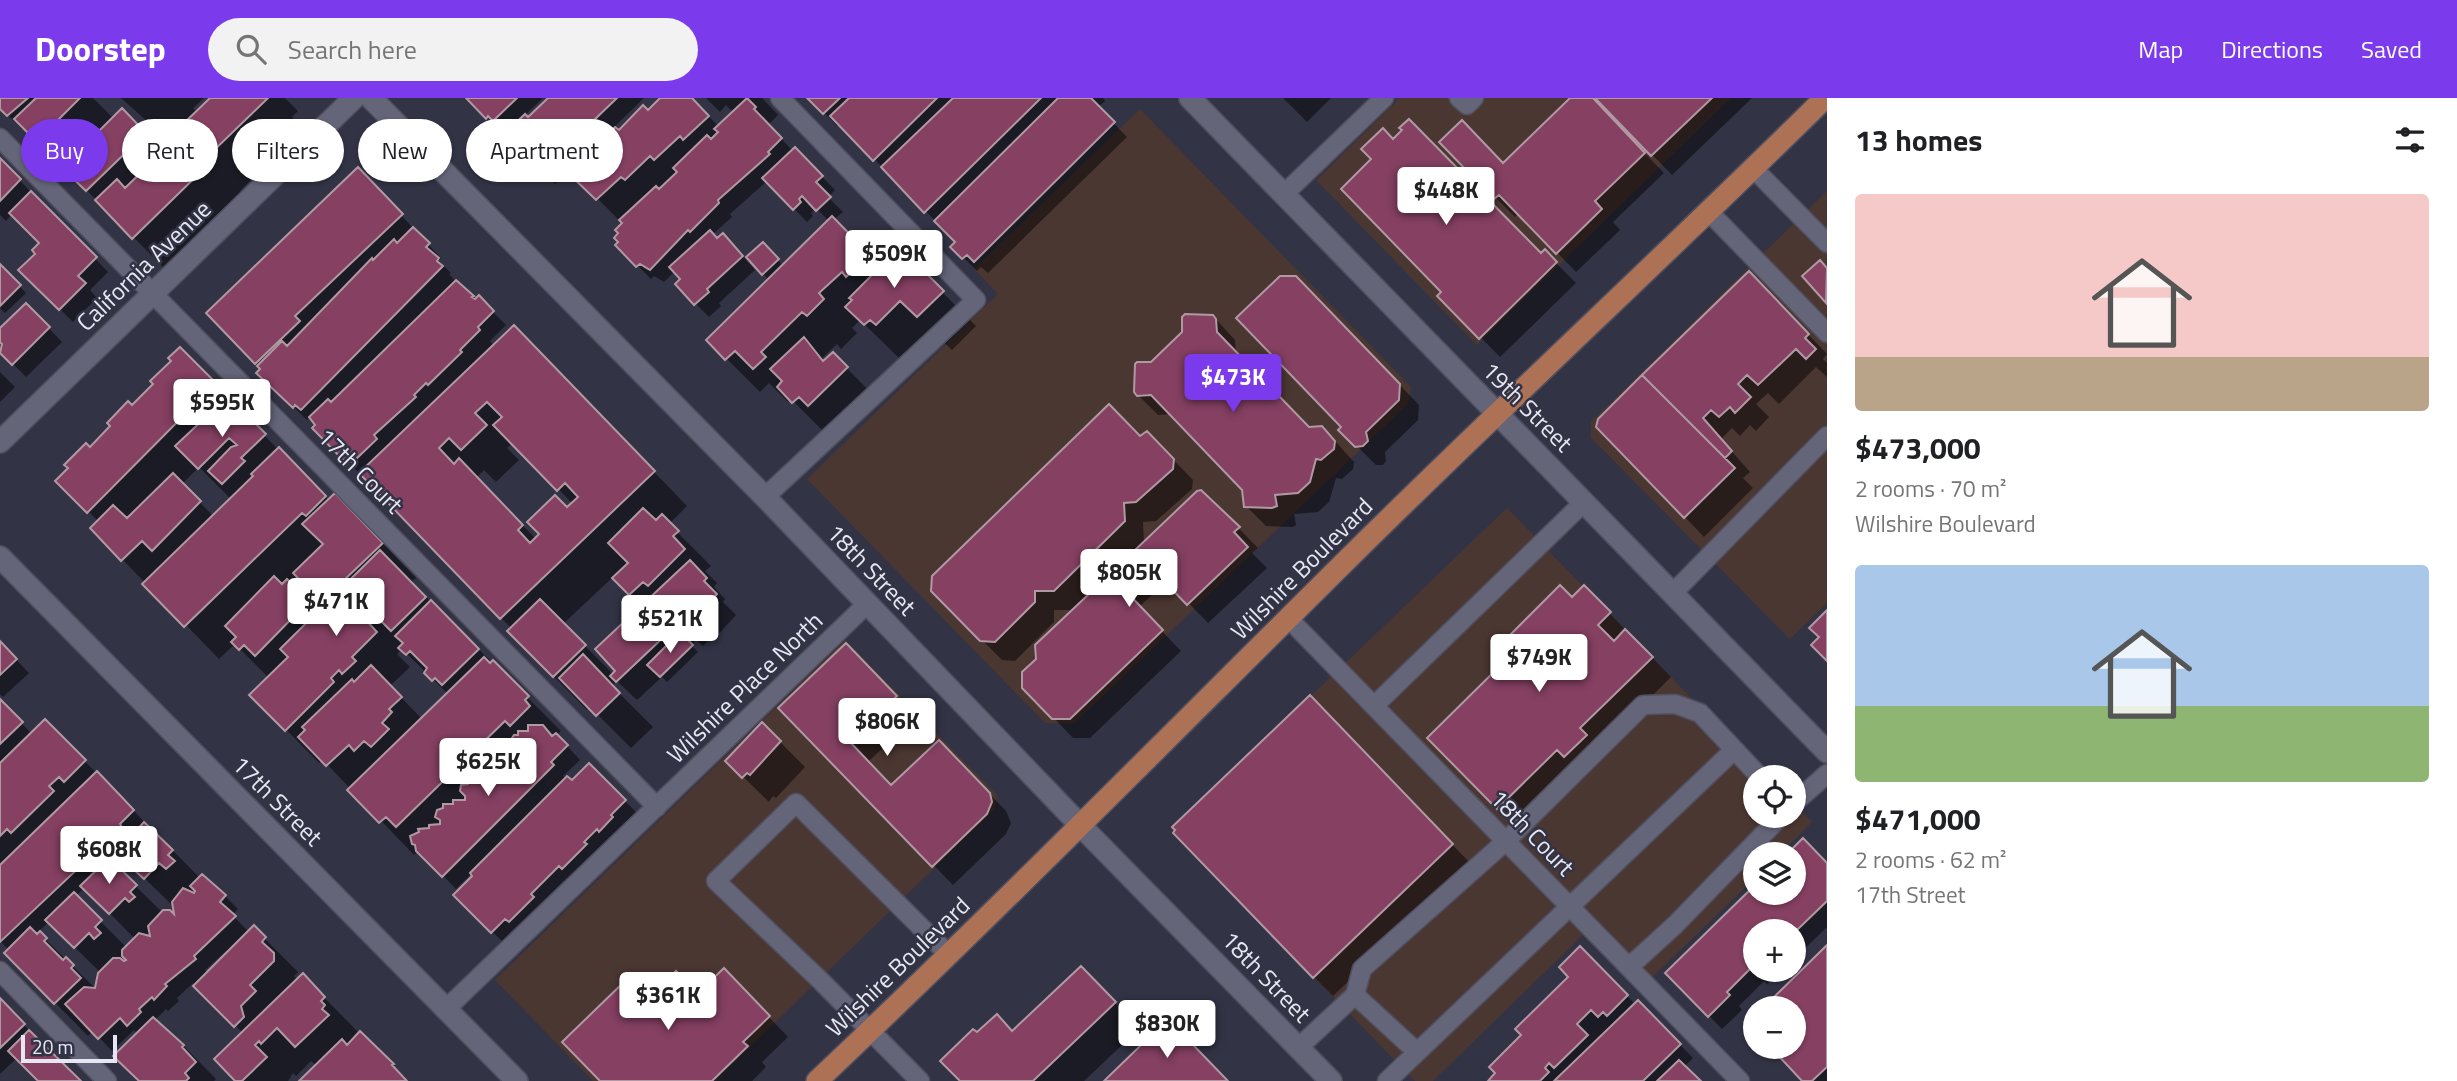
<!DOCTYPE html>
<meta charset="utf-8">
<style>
body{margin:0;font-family:"Titillium Web",sans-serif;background:#f2f2f2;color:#202124;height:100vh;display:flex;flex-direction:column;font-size:26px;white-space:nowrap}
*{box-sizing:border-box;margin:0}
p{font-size:23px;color:#757577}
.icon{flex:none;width:38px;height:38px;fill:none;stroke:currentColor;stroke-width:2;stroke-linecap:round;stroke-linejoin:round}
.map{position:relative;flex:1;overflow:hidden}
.drawer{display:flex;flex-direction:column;background:#fff;width:630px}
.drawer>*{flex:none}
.guide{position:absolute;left:21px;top:21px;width:665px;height:63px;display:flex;gap:14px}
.fabs{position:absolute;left:1743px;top:667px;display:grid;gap:14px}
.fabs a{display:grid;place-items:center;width:63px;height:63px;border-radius:50%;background:#fff;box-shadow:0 2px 5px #0004;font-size:35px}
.scale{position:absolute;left:21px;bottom:18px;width:96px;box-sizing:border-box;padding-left:7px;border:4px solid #e7e7f3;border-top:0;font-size:19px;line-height:24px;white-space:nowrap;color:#e7e7f3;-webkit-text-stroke:5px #323345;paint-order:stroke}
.price{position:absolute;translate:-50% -60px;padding:0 16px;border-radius:7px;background:#fff;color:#222;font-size:23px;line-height:46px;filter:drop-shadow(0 2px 4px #0008)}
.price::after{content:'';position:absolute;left:50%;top:42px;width:21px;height:16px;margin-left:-10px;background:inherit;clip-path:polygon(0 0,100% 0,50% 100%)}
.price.selected{background:#7c3aed;color:#fff}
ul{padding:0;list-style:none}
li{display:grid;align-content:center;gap:14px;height:371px;padding:0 28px}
li span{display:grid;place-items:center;height:217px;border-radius:7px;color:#555}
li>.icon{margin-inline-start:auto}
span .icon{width:126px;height:126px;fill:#fffc;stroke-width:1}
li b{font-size:30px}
h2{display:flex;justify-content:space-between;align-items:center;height:84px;padding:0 28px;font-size:30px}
.pill{padding:0 24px;border-radius:32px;background:#fff;box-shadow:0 2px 5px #0004;font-size:24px;line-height:63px}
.pill.selected{background:#7c3aed;color:#fff}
header{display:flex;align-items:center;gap:42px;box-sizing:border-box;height:98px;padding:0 35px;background:#7c3aed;color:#fff}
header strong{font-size:33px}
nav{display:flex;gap:38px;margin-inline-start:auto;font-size:24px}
.search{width:490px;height:63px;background:#f2f2f2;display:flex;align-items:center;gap:18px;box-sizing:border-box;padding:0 24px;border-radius:38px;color:#757577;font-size:26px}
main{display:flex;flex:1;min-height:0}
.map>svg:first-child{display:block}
.commercial{fill:#4b3732}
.shadow{fill:#0007;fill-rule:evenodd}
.building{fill:#854062;stroke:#b199a3;stroke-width:2;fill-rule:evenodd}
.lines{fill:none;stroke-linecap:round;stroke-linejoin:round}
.service-casing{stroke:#4f4f5f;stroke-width:21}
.minor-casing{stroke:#4f4f5f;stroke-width:24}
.tertiary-casing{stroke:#4f4f5f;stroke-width:24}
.primary-casing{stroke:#4f4f5f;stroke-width:24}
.service{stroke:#646579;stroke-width:18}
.minor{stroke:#646579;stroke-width:21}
.tertiary{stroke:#646579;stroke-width:21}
.primary{stroke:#ad7256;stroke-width:21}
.labels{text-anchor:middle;stroke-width:5;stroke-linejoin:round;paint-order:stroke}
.street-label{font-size:24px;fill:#e7e7f3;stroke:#323345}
</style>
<header>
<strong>Doorstep</strong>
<div class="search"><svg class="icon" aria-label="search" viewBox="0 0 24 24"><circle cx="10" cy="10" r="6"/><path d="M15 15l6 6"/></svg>Search here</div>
<nav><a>Map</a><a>Directions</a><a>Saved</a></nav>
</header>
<main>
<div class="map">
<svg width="1827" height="983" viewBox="0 0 1827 983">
<rect width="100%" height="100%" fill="#323345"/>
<path class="commercial" d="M1400 0H1731L1477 247 1316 82Z
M1140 11 1411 289 1408 306 1074 626 1045 625 807 381 998 196 974 171Z
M1827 93V505L1790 541 1591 340V324Z
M1507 410 1768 679H1755V718H1794V705L1812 724 1780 756H1755V780L1638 893 1583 837 1433 983H1415L1171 732Z
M845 542 997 697 995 711 715 983H593L495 882Z"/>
<path class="shadow" d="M0 0H93L114 21 122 13 160 51 169 43 121 0H204L193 10 197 15 212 0H285L298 13 292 19 303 31 240 93 244 97 167 173 25 30 22 31 0 9Z
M468 0H543L524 18 527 21 550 0H644L613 30 619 35 648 14 662 0H691L719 29 734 15 726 7 720 14 706 0H762L778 17 768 27 793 53 795 51 835 92 828 99 843 114 833 122 881 170 900 152 976 228 952 252 935 236 911 260 905 254 899 260 860 222 852 230 857 235 841 251 837 246 822 260 826 263 833 256 880 304 843 340 834 332 827 337 791 301 788 304 769 285 760 294 708 242 769 182 748 159 763 146 783 168 829 123 816 110 811 115 813 118 807 124 767 83 730 116 732 119 712 137 736 151 755 172 719 205 721 208 709 219 695 205 682 181 675 173 664 184 654 178 651 181 617 147 620 144 623 126 569 72 555 86 506 37 508 35 503 30 500 32Z
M810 0H1103L1105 3 1098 9 1127 39 988 175 981 169 977 173 953 149 957 145 840 26 837 28Z
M1283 0H1331L1307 24Z
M1573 0H1591L1664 75 1613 124 1620 132 1576 174 1519 115 1515 119 1441 44 1503 67Z
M1597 0H1752L1672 77Z
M1393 43 1541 157 1545 154 1576 185 1500 259 1440 198 1444 194Z
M0 62 108 174 90 192 97 200 73 224 21 172 37 156 41 145 12 116 6 123 0 117Z
M358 71 441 160 439 163 451 175 449 176 455 183 476 202 479 200 506 227 490 243 494 248 547 263 687 408 669 426 711 468 705 473 717 485 714 489 725 501 723 504 736 517 713 542 711 540 703 548 696 542 691 547 698 554 667 584 662 579 637 602 617 583 612 588 653 629 631 650 590 609 587 612 509 533 512 531 362 376 361 377 315 330 318 327 310 319 307 322 259 275 262 272 260 268 208 215ZM513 345 573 406 536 441 476 380 484 372 496 384 519 362 507 350ZM613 479 643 509 614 577 563 526Z
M0 168 26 195 5 215 0 210Z
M1768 195 1827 256 1823 261 1827 265V279L1816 269 1779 306 1768 295 1756 306 1769 319 1756 333 1750 327 1740 338 1732 330 1721 341 1750 374 1743 380 1753 390 1704 439 1598 328Z
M1316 200 1419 307 1418 322 1385 354 1386 363 1383 367H1376L1341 332 1344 329Z
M26 207 62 244 26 279 0 253 5 246 0 241V233Z
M1213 218 1235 242 1236 256 1309 331 1325 332 1354 364 1353 371 1342 381 1336 380 1329 404 1318 414 1294 416 1296 427 1293 429 1266 428 1246 408 1244 391 1171 316 1158 317 1138 297 1152 266Z
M180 252 329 403 369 431 416 480 411 484 561 633 557 637 580 662 563 678 572 684 589 667 638 716 506 847 455 797 475 778 472 775 456 791 419 753 414 757 323 662 319 665 252 597 269 580 235 546 219 561 92 430 99 424 58 383 156 286ZM199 369 232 402 214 419 182 386ZM301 481 327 508 319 515 293 489ZM402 551 448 596 422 621 390 588 410 569 397 556Z
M0 274 15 289 0 304Z
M1147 335 1193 382 1192 391 1156 423 1143 424 1144 446 1205 396 1258 450 1252 455 1267 470 1208 525 1167 483 1139 509 1181 553 1090 640H1073L1024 589 1037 561 1075 512H1054V524L1015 563 1002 562 933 493ZM1136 451 1141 457 1113 483 1108 478Z
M1584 489 1671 579 1599 651 1605 657 1585 677 1578 670 1517 729 1429 640Z
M0 545 29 575 3 599 0 596Z
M865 567 915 619 868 664 892 689 939 644 1006 713 1011 725 1006 736 953 787 780 610Z
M0 603 32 636 45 623 200 780 225 798 238 811 232 817 249 834 254 830 298 874 294 878 298 882 303 878 358 934 354 937 356 940 360 936 406 980 405 983H302L317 968 311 963 296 978 293 975 288 983H238L243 935 193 885 177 900 179 903 168 913 166 911 154 923 172 936 216 981 214 983H141L138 936 134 932 112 953 93 933 88 938 6 855 9 852 0 843ZM120 756 174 809 176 821 163 815 111 764ZM85 790 135 841 127 850 75 798ZM49 824 101 875 96 891 38 834ZM227 852 229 854 208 875 205 872Z
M1329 619 1471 766 1333 898 1314 879Z
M762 626 805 669 776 700 773 698 769 704 727 663Z
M1803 743 1827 767V829L1794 861V833H1755V872H1783L1767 886 1764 883 1739 908 1742 912 1722 931 1667 875 1755 789V794H1794V756H1789Z
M1827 850V983H1805L1794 948V937L1802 928 1794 919V910H1785Z
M1580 851 1635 906 1638 904 1693 960 1684 969 1698 983H1490L1571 879Z
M1081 870 1140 930 1084 983H962L977 937 1013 935Z
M743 892 788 939 762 964 766 969 752 983H602L644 905Z
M0 903 37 940 78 983H40L17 960 0 976Z"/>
<path class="building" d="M0 0H28L7 18 0 11Z
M36 0H80L59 21 66 28 43 50 14 21Z
M210 0H268L208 58 212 63 132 141 95 102 117 81 125 90 159 57 155 53Z
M466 0H517L493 23 488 18 486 21Z
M548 0H617L540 74 504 36 525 16 528 19Z
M660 0H692L709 18 683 42 680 38 654 62 650 58 625 82 621 79 596 102 565 72 587 50 590 53 615 29 619 32 643 7 648 12Z
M747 0 756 9 754 11 782 40 768 54 770 56 718 102 719 105 690 134 688 132 650 172 640 166 636 169 615 147 618 144 614 140 618 135 615 132 622 125 619 122 656 88 659 91 677 74 673 70 707 37 711 41 718 34 714 31Z
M807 0H840L823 16Z
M849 0H937L873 63 830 18Z
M953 0H1041L924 115 881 69Z
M1058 0H1091L1115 24 974 164 967 157 962 161 950 149 955 144 934 123Z
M1570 0H1593L1645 55 1595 103 1602 111 1556 156 1499 97 1494 101 1439 44 1462 22 1503 65Z
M1595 0H1712L1651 58Z
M122 10 146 35 86 93 55 63 78 41 85 47Z
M1409 21 1541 155 1545 151 1557 164 1479 241 1437 198 1441 194 1341 91 1371 61 1361 51 1383 30 1393 41 1402 32 1399 30Z
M795 49 823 78 816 84 831 99 816 113 802 98 799 101 801 104 793 112 762 80Z
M0 60 21 81 0 103Z
M358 69 403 116 295 218 300 223 255 266 206 215Z
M31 93 97 159 78 178 86 185 59 212 18 172 35 156 32 152 39 145 9 115Z
M832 118 870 157 846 179 842 174 819 195 824 201 807 218 802 214 761 254 766 259 753 271 735 253 725 262 706 242Z
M413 129 430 145 426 149 439 160 437 163 443 168 301 312 295 307 293 310 256 275 260 271 257 268 282 243 287 248 372 160 373 162 394 141 397 145Z
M710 132 717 140 723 135 743 158 707 191 709 194 694 207 675 186 680 181 669 169Z
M763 144 779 161 762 177 746 159Z
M900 149 944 193 917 219 900 203 876 227 870 222 864 227 845 209 852 202 849 200Z
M1820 162 1827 170 1826 205 1802 178Z
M0 166 21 187 0 208Z
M1749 173 1809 236 1805 240 1816 251 1806 261 1796 251 1758 287 1747 277 1738 286 1751 299 1735 315 1730 309 1719 319 1711 312 1703 320 1732 353 1725 360 1642 277Z
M1280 178H1296L1400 286 1399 302 1366 334 1368 343 1363 348 1355 349 1338 332 1341 329 1236 220Z
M456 182 474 198 472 199 475 201 479 197 494 213 478 229 480 232 460 252 462 254 428 287 426 285 414 297 416 299 374 337 377 341 352 365 350 362 347 366 312 330 315 327 309 319 328 301 331 304Z
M26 205 50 229 12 267 0 255 2 246 0 244V230Z
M1185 216 1213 217 1216 221 1217 234 1309 329 1322 328 1335 343 1334 351 1321 362 1316 361 1310 384 1298 395 1275 397 1277 408 1272 410 1244 409 1242 392 1151 297 1137 298 1134 294 1135 266 1137 264H1151L1182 234V219Z
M514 227 655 373 500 521 359 375ZM487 304 502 319 493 327 557 393 565 385 578 399 567 409 555 397 527 424 539 436 530 445 518 432 523 427 459 360 454 366 439 350 449 340 461 352 487 327 475 315Z
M804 239 823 263 833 254 848 269 808 308 799 299 792 305 777 289 782 283 770 271Z
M180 249 216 285 87 415 55 383 68 370 64 367 86 345 90 349 110 328 107 325 128 303 132 307 153 286 150 283 171 263 168 260Z
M1642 277 1735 370 1684 420 1596 329 1598 321Z
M228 298 266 336 241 360 245 363 222 386 208 373 231 349 237 347 229 340 198 371 175 348Z
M1109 306 1140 338 1147 333 1174 361 1173 371 1136 404 1124 405 1125 423 1054 493H1035V504L995 544 980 543 931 493 932 478Z
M279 349 326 398 306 418 302 415 184 529 142 486 253 378 251 376Z
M173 375 201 403 152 453 142 443 121 463 90 430 113 407 127 420Z
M1201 392 1240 429 1234 434 1248 449 1187 507 1146 464 1121 488 1163 532 1070 621H1052L1022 590V574L1036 561 1035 547 1109 477 1113 480 1139 457 1135 452 1197 393Z
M335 395 383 445 321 504 293 475 323 446 302 426Z
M643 410 656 422 662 416 679 433 673 438 685 451 648 488 643 484 629 497 612 480 628 465 608 445Z
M380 452 426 499 391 533 372 514 365 521 377 534 352 559 356 563 342 576 339 572 331 580 334 584 285 633 249 597 288 559 280 551Z
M690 462 707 480 704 483 717 496 692 524 691 521 682 530 676 524 667 531 669 534 616 584 610 578 615 573 595 551Z
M274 478 282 486 287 481 309 503 255 558 244 547 239 552 231 544 236 539 225 528Z
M1560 487 1572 499 1584 487 1611 514 1598 527 1614 543 1625 531 1653 559 1580 630 1587 637 1564 659 1557 652 1497 711 1427 640 1508 560 1498 549Z
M540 501 586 547 553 579 507 533Z
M431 502 479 551 442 587 435 580 432 583 424 575 427 570 410 553 406 557 398 550 403 545 395 538Z
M1827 512V563L1811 547 1819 539 1809 530Z
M680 534 693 547 660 579 647 567Z
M0 543 17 561 0 577Z
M846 545 897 598 850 644 891 687 939 642 990 695 992 704 987 716 932 769 778 610Z
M583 556 620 595 596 618 559 580Z
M484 559 490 565 493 562 529 598 525 602 530 608 510 628 505 623 396 729 386 719 379 725 347 692Z
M371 567 402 599 389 611 392 614 382 625 389 631 371 649 364 643 354 653 349 647 326 668 298 639 305 632 302 629 352 581 354 584Z
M1310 597 1453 746 1313 880 1173 735 1175 732 1172 729Z
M0 601 23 624 0 646Z
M45 621 86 662 64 684 59 679 49 688 54 693 11 735 7 731 0 738V665Z
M762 624 781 643 750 677 747 675 742 680 725 663Z
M528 627H543L552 638 556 635 568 647 551 664 554 667 442 779 416 753 415 747 412 746 410 738 419 734 418 731 429 730V727L440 726V722L435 719 437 712 443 710V706H453V702H465V698L460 693 461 687 468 686 469 681H478L479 677H491V673L485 670 484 665 487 662 494 661V658H503V652L515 653V649H513L510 643 514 637H518V633H528Z
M589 665 626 702 611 717 613 719 599 734 597 731 584 744 587 746 562 771 559 768 531 796 534 799 509 824 505 821 491 835 453 797 472 778 470 775 567 678 572 682Z
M97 673 134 712 120 726 122 729 0 844V767Z
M144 724 173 752 168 757 175 763 166 771 159 765 144 781 116 755Z
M1803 740 1827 765V803L1794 835V833H1755L1756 872 1753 874 1750 871 1727 894 1730 897 1708 919 1665 875 1755 787V794H1794V756H1787Z
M109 760 137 787 130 794 135 799 129 804 125 800 109 816 80 788Z
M202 776 226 797 220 804 236 818 194 858 196 861 165 886 167 888 154 902 152 899 139 911 141 914 127 928 120 920 98 941 65 906 84 889 95 890 98 875 113 860H120L124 863 126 862 122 858V852L139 835 150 838 148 828 163 812H170L174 816 172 804 183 790 194 795 195 793 190 788Z
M74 794 102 822 95 829 101 835 94 841 89 835 74 850 45 822Z
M254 827 266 839 262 844 274 855V863L250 887 256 893 241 908 244 919 234 929 193 888Z
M30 829 37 836 40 833 47 840 44 843 63 862 66 859 74 867 71 870 81 880 54 906 4 855Z
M1827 847V969L1812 983H1802L1774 953 1779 948H1794V934L1800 928 1794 922V910H1783L1773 900Z
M1580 848 1628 897 1607 918 1603 914 1598 919 1591 912 1577 926 1588 937 1554 970 1549 965 1545 970 1549 974 1540 983H1488L1495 975 1489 969 1521 937 1515 931 1568 879 1559 869Z
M1081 868 1116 904 1033 983H960L940 963 973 931 977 934 997 916 1012 933Z
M724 870 770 918 743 944 748 948 712 983H600L562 944 625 883 644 903 676 873 697 896Z
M303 875 325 899 321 903 325 907 322 911 329 917 295 949 277 930 261 946 259 943 255 947 267 959 242 983H235L214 961Z
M0 900 25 926 0 950Z
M1638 902 1681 946 1643 983H1554Z
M153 919 184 947 182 949 196 964 185 975 189 980 186 983H139L113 958Z
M1168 921 1228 983H1104Z
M29 932 81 983H38L8 953Z
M360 933 394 966 392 967 407 983H299L342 941 347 947Z
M1679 962 1701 983H1657Z"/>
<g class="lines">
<defs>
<path id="service" d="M1459 0 1467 7 1474 0
M0 40 657 709
M1754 71 1827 145
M1283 97 1384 0
M1709 114 1827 235
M765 399 976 202 780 0
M1673 495 1827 338
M1289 521 1740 983
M1374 608 1584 404
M1794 705 1827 676
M1629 869 1675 827 1781 718
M0 873 107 983
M1355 897 1417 954
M445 912 867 506
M1298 950 1355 897 1362 871 1506 743 1643 607 1675 606 1700 615 1760 679
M920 983 821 883 716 783 796 705 949 857
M1387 983 1734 652"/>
<path id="minor" d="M371 0 765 399 1079 726 1331 983
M1190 0 1827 654
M0 344 354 0"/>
<path id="tertiary" d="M0 459 517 983"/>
<path id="primary" d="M817 983C1002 808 1181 626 1362 447 1515 296 1672 151 1825 0"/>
</defs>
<use href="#service" class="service-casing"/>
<use href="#minor" class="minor-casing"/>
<use href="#tertiary" class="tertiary-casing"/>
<use href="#primary" class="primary-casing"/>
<use href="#service" class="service"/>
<use href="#minor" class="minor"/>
<use href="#tertiary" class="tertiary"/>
<use href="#primary" class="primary"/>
</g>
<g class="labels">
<g class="street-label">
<text transform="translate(144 168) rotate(-44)" y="8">California Avenue</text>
<text transform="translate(1527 309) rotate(45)" y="8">19th Street</text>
<text transform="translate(360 373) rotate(45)" y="8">17th Court</text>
<text transform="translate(1302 471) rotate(-45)" y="8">Wilshire Boulevard</text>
<text transform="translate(871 472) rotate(46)" y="8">18th Street</text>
<text transform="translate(745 590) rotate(-44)" y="8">Wilshire Place North</text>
<text transform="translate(277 703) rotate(45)" y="8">17th Street</text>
<text transform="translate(1532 735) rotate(46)" y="8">18th Court</text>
<text transform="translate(898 869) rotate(-44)" y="8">Wilshire Boulevard</text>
<text transform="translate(1266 879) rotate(46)" y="8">18th Street</text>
</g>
</g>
</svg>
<div class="fabs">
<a><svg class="icon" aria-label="locate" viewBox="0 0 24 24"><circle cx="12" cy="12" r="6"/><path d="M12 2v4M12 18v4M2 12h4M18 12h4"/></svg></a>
<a><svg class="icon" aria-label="layers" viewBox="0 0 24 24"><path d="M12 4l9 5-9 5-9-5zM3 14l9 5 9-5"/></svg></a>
<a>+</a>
<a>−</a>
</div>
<div class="scale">20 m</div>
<b class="price" style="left:1446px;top:129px">$448K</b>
<b class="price" style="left:894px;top:192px">$509K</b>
<b class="price selected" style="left:1233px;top:316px">$473K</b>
<b class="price" style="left:222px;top:341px">$595K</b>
<b class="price" style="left:1129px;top:511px">$805K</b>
<b class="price" style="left:336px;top:540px">$471K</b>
<b class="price" style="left:670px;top:557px">$521K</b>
<b class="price" style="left:1539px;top:596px">$749K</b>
<b class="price" style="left:887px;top:660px">$806K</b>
<b class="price" style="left:488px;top:700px">$625K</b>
<b class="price" style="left:109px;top:788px">$608K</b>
<b class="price" style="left:668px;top:934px">$361K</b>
<b class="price" style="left:1167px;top:962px">$830K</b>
<div class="guide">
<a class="pill selected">Buy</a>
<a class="pill">Rent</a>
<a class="pill">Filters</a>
<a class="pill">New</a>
<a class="pill">Apartment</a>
</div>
</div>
<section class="drawer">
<h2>13 homes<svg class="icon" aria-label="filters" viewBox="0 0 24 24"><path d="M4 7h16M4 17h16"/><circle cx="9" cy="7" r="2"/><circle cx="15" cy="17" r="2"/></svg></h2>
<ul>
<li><span style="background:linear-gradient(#f6c9c9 75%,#b9a48a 0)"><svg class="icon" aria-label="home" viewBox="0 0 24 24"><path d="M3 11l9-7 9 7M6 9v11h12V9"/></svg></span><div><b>$473,000</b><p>2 rooms · 70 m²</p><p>Wilshire Boulevard</p></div></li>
<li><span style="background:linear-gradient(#a9c7e8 65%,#8fb573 0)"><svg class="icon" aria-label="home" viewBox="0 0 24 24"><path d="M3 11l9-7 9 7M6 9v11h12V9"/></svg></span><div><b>$471,000</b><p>2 rooms · 62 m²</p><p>17th Street</p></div></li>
</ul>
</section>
</main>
